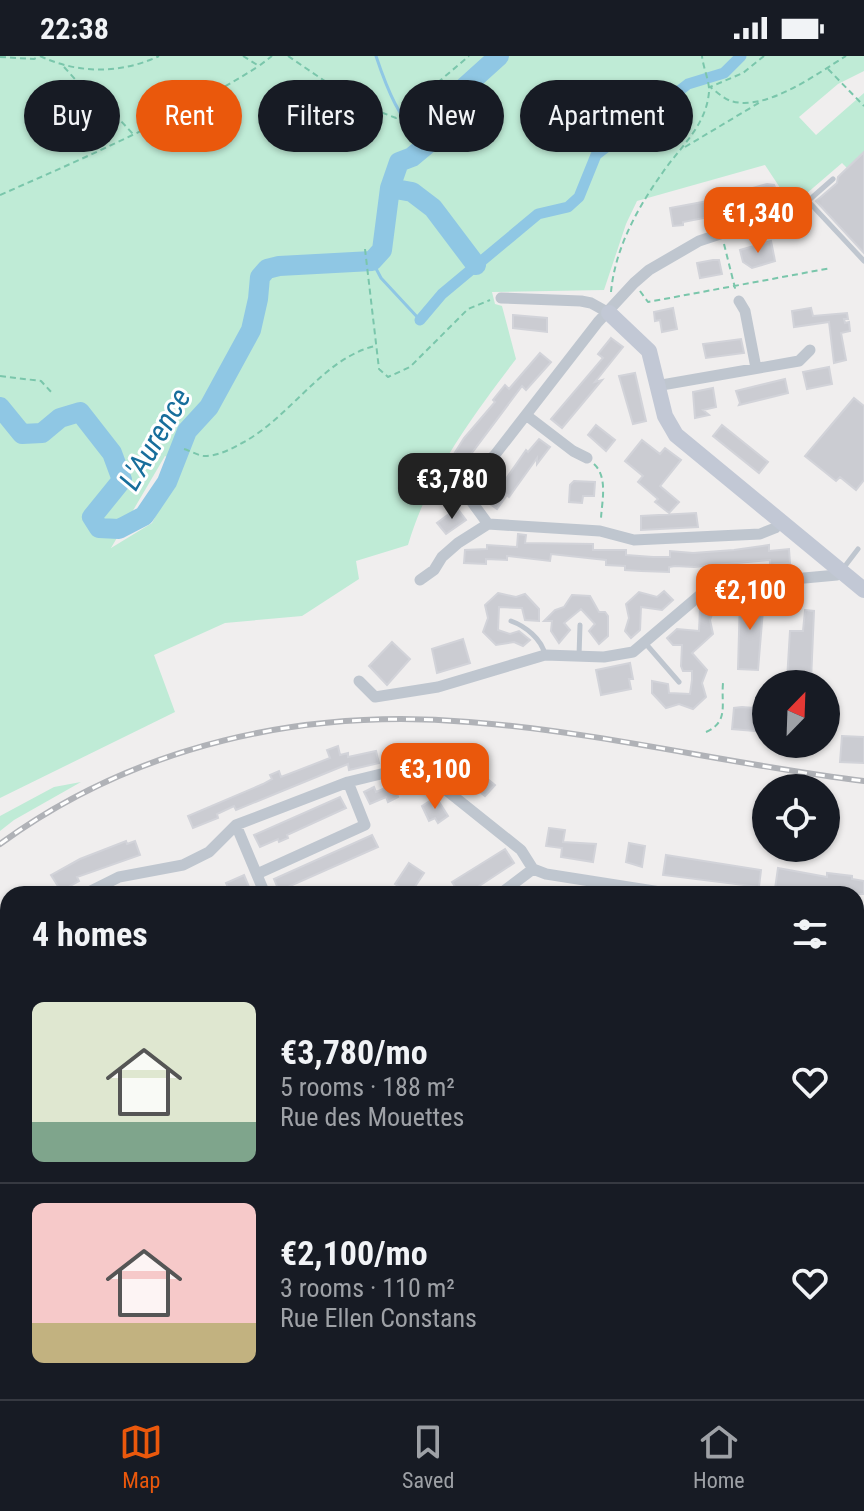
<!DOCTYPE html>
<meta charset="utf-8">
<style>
body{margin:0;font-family:"Roboto Condensed",sans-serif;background:#242831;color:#f1f3f6;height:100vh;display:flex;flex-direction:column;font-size:30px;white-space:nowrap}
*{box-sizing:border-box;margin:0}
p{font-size:26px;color:#9ea1a6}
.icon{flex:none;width:44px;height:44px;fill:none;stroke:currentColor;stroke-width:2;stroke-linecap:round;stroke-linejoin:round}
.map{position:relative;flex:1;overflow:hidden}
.drawer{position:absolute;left:0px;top:830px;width:864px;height:514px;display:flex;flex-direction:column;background:#171b24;border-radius:24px 24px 0 0;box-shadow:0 2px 6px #0004}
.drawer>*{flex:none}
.banner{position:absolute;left:24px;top:24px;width:816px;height:72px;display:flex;gap:16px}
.needle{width:52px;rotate:23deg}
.tools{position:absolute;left:752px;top:614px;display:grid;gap:16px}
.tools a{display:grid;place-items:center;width:88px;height:88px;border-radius:50%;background:#171b24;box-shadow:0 2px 6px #0004;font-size:40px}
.price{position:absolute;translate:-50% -68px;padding:0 18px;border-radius:16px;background:#ea580c;color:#fff;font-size:26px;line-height:52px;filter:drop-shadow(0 2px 4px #0008)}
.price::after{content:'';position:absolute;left:50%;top:48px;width:24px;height:18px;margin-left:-12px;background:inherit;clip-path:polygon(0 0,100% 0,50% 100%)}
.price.selected{background:#222;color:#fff}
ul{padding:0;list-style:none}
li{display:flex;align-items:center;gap:24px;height:200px;padding:0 32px}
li+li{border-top:2px solid #363941}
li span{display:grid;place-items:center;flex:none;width:224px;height:160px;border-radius:12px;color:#555}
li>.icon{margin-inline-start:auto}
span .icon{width:96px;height:96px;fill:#fffc;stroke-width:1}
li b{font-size:34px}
h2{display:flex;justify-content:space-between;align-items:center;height:96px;padding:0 32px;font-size:34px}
.chip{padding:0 28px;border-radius:36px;background:#171b24;box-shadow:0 2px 6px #0004;font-size:28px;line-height:72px}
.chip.selected{background:#ea580c;color:#fff}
.status{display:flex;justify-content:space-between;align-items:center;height:56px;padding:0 40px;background:#171b24;direction:ltr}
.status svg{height:22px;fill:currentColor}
.tab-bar{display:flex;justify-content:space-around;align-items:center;height:112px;border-top:2px solid #363941;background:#171b24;font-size:22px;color:#9ea1a6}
.tab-bar a{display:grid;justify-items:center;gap:4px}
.tab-bar .selected{color:#ea580c}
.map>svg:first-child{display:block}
.green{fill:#bfebd6;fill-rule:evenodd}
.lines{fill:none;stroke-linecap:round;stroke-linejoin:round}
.stream{stroke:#8fc7e4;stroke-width:3}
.canal{stroke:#8fc7e4;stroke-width:11}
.river{stroke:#8fc7e4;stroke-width:20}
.building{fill:#cbccd2;stroke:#d2d3d9;stroke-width:2}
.path{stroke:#7ac6ab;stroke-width:2;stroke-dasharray:6 4;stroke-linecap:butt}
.lane{stroke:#bfc6cf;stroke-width:5}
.street{stroke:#bfc6cf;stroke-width:11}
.secondary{stroke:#c2c8d5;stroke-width:16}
.rail-casing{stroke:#b0b2b7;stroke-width:6}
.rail{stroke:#fff;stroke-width:3;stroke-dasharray:9;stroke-linecap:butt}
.labels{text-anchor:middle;stroke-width:6;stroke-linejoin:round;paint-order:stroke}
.water-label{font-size:30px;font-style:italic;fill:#176e9c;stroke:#fff}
</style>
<div class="status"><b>22:38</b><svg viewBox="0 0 49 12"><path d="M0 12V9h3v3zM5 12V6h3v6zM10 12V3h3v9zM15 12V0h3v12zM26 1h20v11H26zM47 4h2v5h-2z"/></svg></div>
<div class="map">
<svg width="864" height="1343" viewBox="0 0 864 1343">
<rect width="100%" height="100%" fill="#f0eeee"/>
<path class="green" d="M0 0H864V15L838 28 799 61 816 79 864 37V96L847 112 842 107 792 150 765 109 637 145 626 168 604 234 492 236 495 248 502 250 516 303C472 361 429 418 408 489L356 505 359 523 302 560 225 567 154 599 175 656 0 742ZM165 400 182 409 152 467 111 492Z
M81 726 14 764 0 775V760L54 731Z"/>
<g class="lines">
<path class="stream" d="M376 0C388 36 399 62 425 90
M372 205 381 222 420 264"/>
<path class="canal" d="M420 264 442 238 538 158 568 151 579 141 596 99 688 28 724 17 741 0"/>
<path class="river" d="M390 132 412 136 433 152 476 209
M0 351 22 378 42 377 60 362 80 356 112 397 122 424 92 461 99 472 119 473 144 460 167 426 187 375 209 351 251 274 258 243 260 221 267 213 279 210 372 205 382 194 390 132 399 106 412 101 436 81 438 62 447 47 499 0"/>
</g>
<path class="building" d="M864 96V197L816 145 837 127 838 121Z
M767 128 774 129 783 150 755 152 683 166V169L673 170 670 152 729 141 736 139 735 137Z
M771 185 775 205 752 212 743 206 740 194Z
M713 204H719L722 218 700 222 697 207Z
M673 252 677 273 662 276 660 264 655 265 654 256Z
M811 252 813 260 847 257 848 263H844L845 267 849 266 850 275 841 277 846 304 834 307 829 266 794 271 792 255Z
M513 259 547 262V276L513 272Z
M611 282 623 291 595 326 602 324 562 372 551 363 603 302 598 298Z
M741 283 744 297 706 302 703 288Z
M540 297 551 306 526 334 522 330 465 406 454 398 464 382 495 346 493 344 505 329 509 333Z
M829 311 832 328 807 333 803 316Z
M635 317 646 365 633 368 619 320Z
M785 323 788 337 739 349 740 347 736 335Z
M713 332 716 351 703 354 709 359 695 362 693 336Z
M854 342 864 350V424L856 434 840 421 836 425 805 400Z
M596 369 615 384 606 395 588 379Z
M722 369 768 406 759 417 713 380Z
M539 383 550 391 537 408V402L509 441 507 439 497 453 486 445 497 431 499 433 526 394 528 396Z
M642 384 660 398 665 392 681 404 660 430 679 446 669 457 655 446 658 443 638 426 643 420 625 405Z
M574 425 595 426 594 440H583L582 447 569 446 570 429Z
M457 452 466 464 446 478 437 467Z
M696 457 698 471 641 474V460Z
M518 478 526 479 525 487 593 488V494H626V499L653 501H670V495L693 497 734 494 769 489V495L789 493 790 507 770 509V504L694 511 675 510 669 511V516L641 515 625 514V510L606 509V504L551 498 550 505 507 500V504L486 503V508L464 507 465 494 487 493V489L517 491Z
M664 535 673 544 662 554 641 551 640 574 631 582 625 575 629 562 626 548 639 536 657 541Z
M498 537 516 541 525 538 539 553V565L525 564 522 552 499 551 498 574 510 578 519 575 530 584 523 590 514 586 496 589 483 576 488 562 485 549Z
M572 539 590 540 599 556H605L608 560V580L599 588 589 575 595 568 581 553 564 567 570 574 559 587 551 575 552 565H544L555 554 564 551Z
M740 541 764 542 758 614 738 613Z
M709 544 715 551 710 564 713 578 692 597 707 614 702 627 706 641 693 653 679 648 666 652 652 637V625L668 628 669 637 690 638 692 624V615H683L681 610 682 589H673L667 582 677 573 699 575 700 552Z
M805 554 814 555 811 625 787 624 790 575H803Z
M463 583 470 607 437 617 432 593Z
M392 586 410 603 387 629 369 610Z
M630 607 633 623H629L631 633 601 639 596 614Z
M742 651 766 653V676L732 673 734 652Z
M842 680 864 681V707L840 706Z
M338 690 340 699 348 697V701L376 695 379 707 349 714 348 708 236 754 234 750 217 758 218 762 193 772 188 760 263 728 272 723 270 719 279 715 281 721 330 702 327 694Z
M403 692 428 694 458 703 452 719 423 710 401 707Z
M473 711 495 729 485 740 463 722Z
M395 728 398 741 388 746 386 741 370 748 364 736 374 731 376 736Z
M340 741 346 752 287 779 288 782 279 786 278 783 260 791 254 779Z
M436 741 448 760 438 767 435 762 429 765 422 750Z
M549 772 565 774 563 786 596 788 593 806 561 801 562 792 546 790Z
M372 779 378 791 279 835 274 823Z
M126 785 127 788 135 785 140 799 77 821 79 825 61 835 51 819 80 803Z
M629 787 645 790 642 811 626 806Z
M505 793 514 807 467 838H460L452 826Z
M666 799 761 814 759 831 663 819Z
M409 807 424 817 410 838 395 828Z
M778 812 827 821V817L852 820V823L864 825V838H806L775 833Z
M244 819 252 838H231L226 827Z"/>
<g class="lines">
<path class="path" d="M40 0C78 18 121 18 159 0
M243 0 259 10 272 0
M288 0 357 47 396 62 469 0
M764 0 743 17 710 31C716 35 724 43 731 45 766 56 818 17 846 0
M0 1 34 3 38 1
M64 11 104 55 120 64 133 78
M828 13 864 50
M685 91 762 45
M0 139C89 100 176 62 259 10
M724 188 736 236
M365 193 379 313 388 321 410 311 468 253 490 244
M640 235 648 246 831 212
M611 236C615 192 638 151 663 116 681 90 706 70 709 36 710 27 703 11 702 0
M0 320 41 325 53 338
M184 393C191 395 200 401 207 400 220 399 231 393 242 387 290 362 323 302 375 290
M594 408C608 421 602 445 601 462
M706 676C729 666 721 649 723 627"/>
<path class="lane" d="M833 123 808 145 864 205
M842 514 858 493
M511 565C525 570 542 583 545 599
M646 588 679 626
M579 600 580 569"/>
<path class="street" d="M501 242 581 245 591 247 609 257
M739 245 745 255 756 312
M656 330 799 305 810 294
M526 359 573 395 587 402
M458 427 488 468
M431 440 458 427 494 400 598 266 634 227 649 214 699 185 744 170 795 161
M420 524 434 514 442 501 458 487 488 468 600 475 634 484 760 478 775 472 780 467
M359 625 375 641 438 631 545 599 604 601 633 596 706 534 728 529 837 519 841 515
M236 769 265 838
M533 813 546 818 673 838
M257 818 365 769 348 726
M85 838 119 821 183 809 209 796 236 769 348 726 385 717 415 720 436 726 521 794 533 813
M500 838 533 813
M856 854 864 855
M856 878 864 879
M0 907 8 898
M0 1015 8 1013
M856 1065 864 1066
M856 1086 864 1087
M0 1125H8
M0 1232 8 1231
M856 1258 864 1260
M856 1281 864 1282
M0 1330H8
M183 1336V1343
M327 1336V1343
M510 1336 511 1343
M610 1336 611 1343"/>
<path class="secondary" d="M609 257 649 295 665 360 676 379 864 534"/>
<defs>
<path id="rail" d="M0 788C136 689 303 652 469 666 602 676 732 709 864 725"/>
</defs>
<use href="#rail" class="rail-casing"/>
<use href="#rail" class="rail"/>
</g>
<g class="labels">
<g class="water-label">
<text transform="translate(155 383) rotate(-60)" y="10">L'Aurence</text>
</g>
</g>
</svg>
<div class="tools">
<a><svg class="needle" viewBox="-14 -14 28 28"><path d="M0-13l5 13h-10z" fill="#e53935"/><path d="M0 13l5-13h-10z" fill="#9ea1a6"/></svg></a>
<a><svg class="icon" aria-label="locate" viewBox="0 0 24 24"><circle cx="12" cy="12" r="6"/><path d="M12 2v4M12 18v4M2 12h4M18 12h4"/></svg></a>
</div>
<b class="price" style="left:758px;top:199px">€1,340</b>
<b class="price selected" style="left:452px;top:465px">€3,780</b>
<b class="price" style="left:750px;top:576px">€2,100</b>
<b class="price" style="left:435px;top:755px">€3,100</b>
<div class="banner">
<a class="chip">Buy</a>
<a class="chip selected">Rent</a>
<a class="chip">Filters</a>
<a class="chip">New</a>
<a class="chip">Apartment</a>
</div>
<section class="drawer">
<h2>4 homes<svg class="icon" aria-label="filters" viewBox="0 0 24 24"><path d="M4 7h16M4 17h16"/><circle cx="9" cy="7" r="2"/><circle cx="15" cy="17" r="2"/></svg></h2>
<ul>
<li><span style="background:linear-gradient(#dfe7d0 75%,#7fa58c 0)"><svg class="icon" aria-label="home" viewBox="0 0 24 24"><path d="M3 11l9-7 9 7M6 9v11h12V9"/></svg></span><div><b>€3,780/mo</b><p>5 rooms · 188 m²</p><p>Rue des Mouettes</p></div><svg class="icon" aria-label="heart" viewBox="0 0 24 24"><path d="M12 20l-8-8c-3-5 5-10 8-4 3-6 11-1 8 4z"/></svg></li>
<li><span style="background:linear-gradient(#f6c9c9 75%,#c2b280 0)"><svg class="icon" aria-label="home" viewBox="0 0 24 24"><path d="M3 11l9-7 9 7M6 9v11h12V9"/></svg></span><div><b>€2,100/mo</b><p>3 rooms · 110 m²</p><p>Rue Ellen Constans</p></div><svg class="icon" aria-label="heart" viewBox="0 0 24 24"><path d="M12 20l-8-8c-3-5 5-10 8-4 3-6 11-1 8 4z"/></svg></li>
</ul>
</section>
</div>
<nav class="tab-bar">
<a class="selected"><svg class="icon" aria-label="map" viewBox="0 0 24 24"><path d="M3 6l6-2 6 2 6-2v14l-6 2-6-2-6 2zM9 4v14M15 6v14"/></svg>Map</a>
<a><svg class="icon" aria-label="saved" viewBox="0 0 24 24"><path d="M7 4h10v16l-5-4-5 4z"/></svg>Saved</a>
<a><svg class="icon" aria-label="home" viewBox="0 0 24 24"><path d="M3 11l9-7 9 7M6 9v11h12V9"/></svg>Home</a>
</nav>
